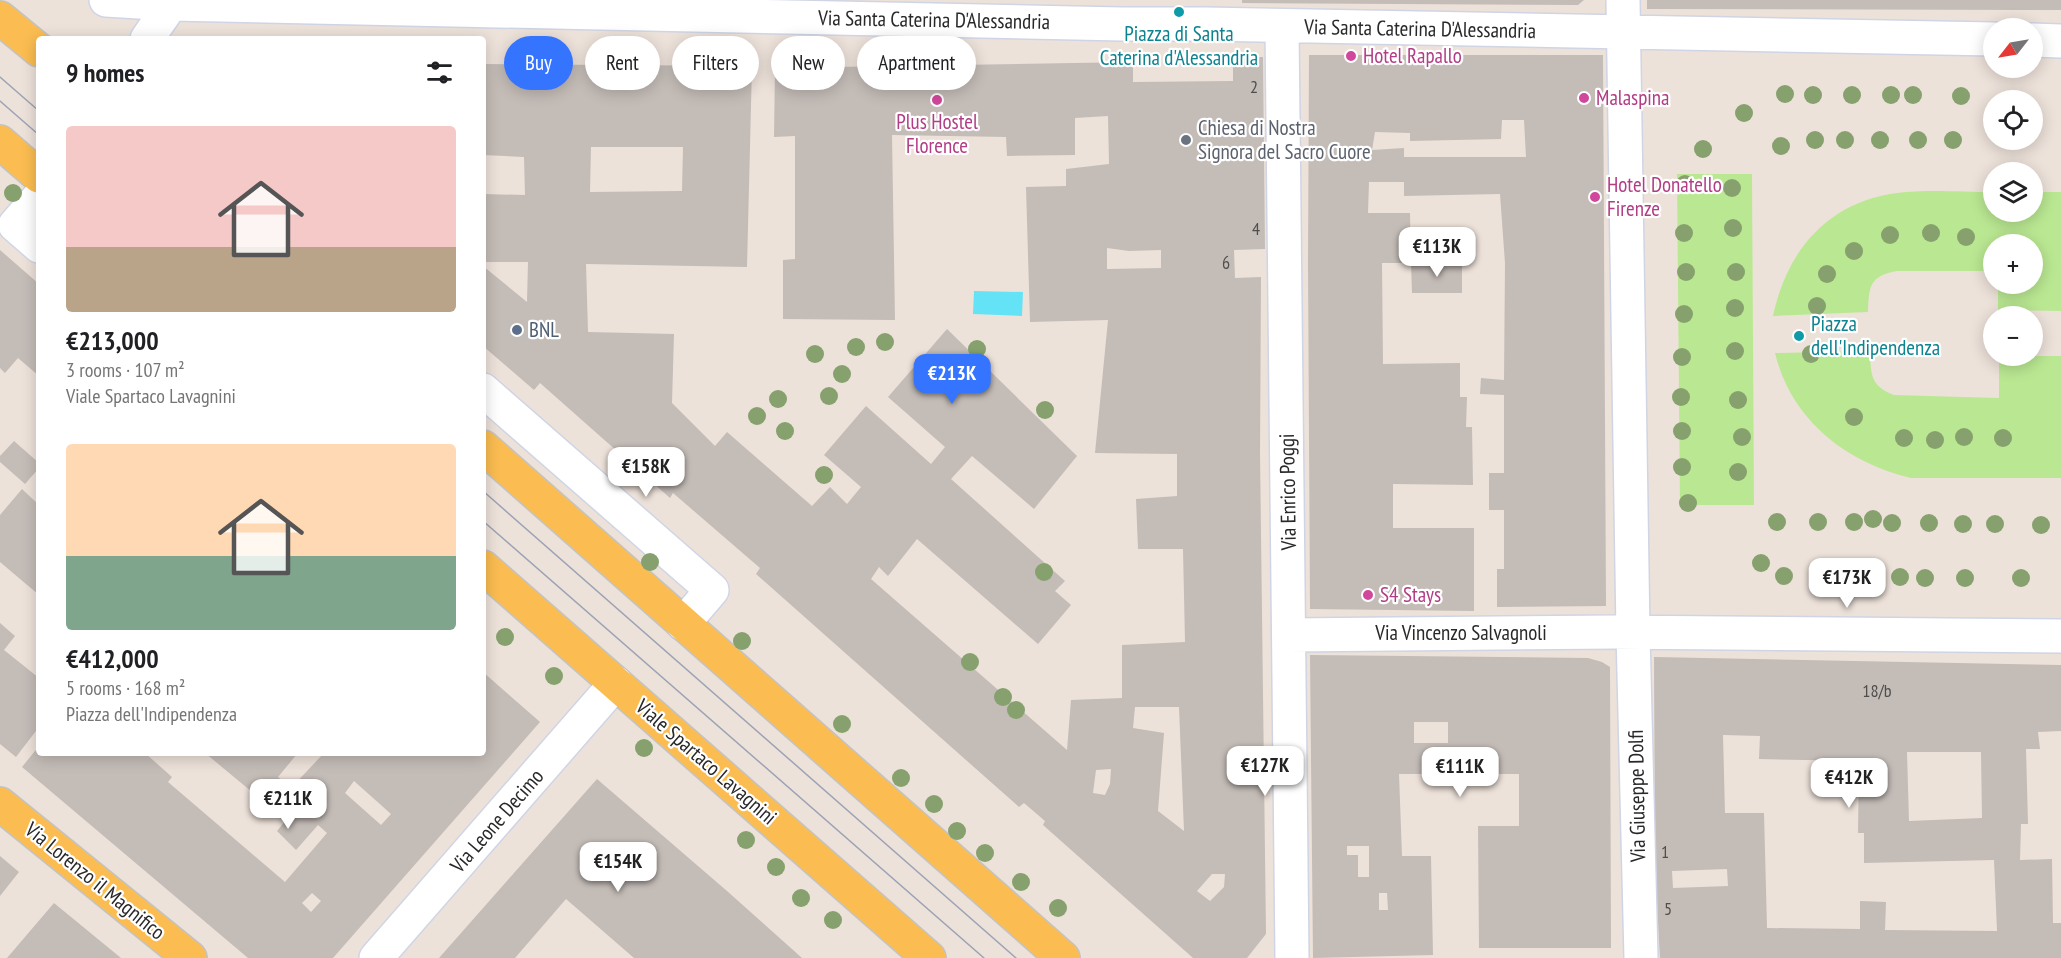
<!DOCTYPE html>
<meta charset="utf-8">
<style>
body{margin:0;font-family:"PT Sans Narrow",sans-serif;background:#f6f6f6;color:#202124;height:100vh;display:flex;flex-direction:column;font-size:22px;white-space:nowrap}
*{box-sizing:border-box;margin:0}
p{font-size:20px;color:#757577}
.icon{flex:none;width:33px;height:33px;fill:none;stroke:currentColor;stroke-width:2;stroke-linecap:round;stroke-linejoin:round}
.map{position:relative;flex:1;overflow:hidden}
.sheet{position:absolute;left:36px;top:36px;width:450px;height:720px;display:flex;flex-direction:column;background:#fff;border-radius:6px;box-shadow:0 3px 15px #0003}
.sheet>*{flex:none}
.hud{position:absolute;left:504px;top:36px;width:570px;height:54px;display:flex;gap:12px}
.needle{width:39px;rotate:239deg}
.controls{position:absolute;left:1983px;top:18px;display:grid;gap:12px}
.controls a{display:grid;place-items:center;width:60px;height:60px;border-radius:50%;background:#fff;box-shadow:0 3px 15px #0003;font-size:30px}
.price{position:absolute;translate:-50% -51px;padding:0 14px;border-radius:12px;background:#fff;color:#222;font-size:20px;line-height:39px;filter:drop-shadow(0 2px 3px #0008)}
.price::after{content:'';position:absolute;left:50%;top:36px;width:18px;height:14px;margin-left:-9px;background:inherit;clip-path:polygon(0 0,100% 0,50% 100%)}
.price.selected{background:#3474ff;color:#fff}
ul{padding:0;list-style:none}
li{display:grid;align-content:center;gap:12px;height:318px;padding:0 30px}
li span{display:grid;place-items:center;height:186px;border-radius:6px;color:#555}
li>.icon{margin-inline-start:auto}
span .icon{width:108px;height:108px;fill:#fffc;stroke-width:1}
li b{font-size:26px}
h2{display:flex;justify-content:space-between;align-items:center;height:72px;padding:0 30px;font-size:26px}
.tag{padding:0 21px;border-radius:27px;background:#fff;box-shadow:0 3px 15px #0003;font-size:21px;line-height:54px}
.tag.selected{background:#3474ff;color:#fff}
.map>svg:first-child{display:block}
.green{fill:#bae892}
.water{fill:#64e3f7}
.building{fill:#c4bcb7;fill-rule:evenodd}
.lines{fill:none;stroke-linecap:round;stroke-linejoin:round}
.minor-casing{stroke:#cfd5e4;stroke-width:36}
.major-casing{stroke:#c3c3c3;stroke-width:36}
.minor{stroke:#fff;stroke-width:33}
.major{stroke:#fbbd51;stroke-width:33}
.tram{stroke:#9ca3b5;stroke-width:1.5}
.tree{fill:#86a16d}
.culture-dot{fill:#0f9aa8;stroke:#fff;stroke-width:2}
.hotel-dot{fill:#d1479c;stroke:#fff;stroke-width:2}
.worship-dot{fill:#6b7280;stroke:#fff;stroke-width:2}
.service-dot{fill:#5c6f8a;stroke:#fff;stroke-width:2}
.labels{text-anchor:middle;stroke-width:4.5;stroke-linejoin:round;paint-order:stroke}
.number-label{font-size:18px;fill:#504e4c}
.street-label{font-size:21px;fill:#292929;stroke:#fff}
.culture-label{font-size:21px;fill:#0d838f;stroke:#fff}
.hotel-label{font-size:21px;fill:#b23c85;stroke:#fff;text-anchor:start}
.worship-label{font-size:21px;fill:#5b616d;stroke:#fff;text-anchor:start}
.service-label{font-size:21px;fill:#4e5e75;stroke:#fff;text-anchor:start}
</style>
<div class="map">
<svg width="2061" height="958" viewBox="0 0 2061 958">
<rect width="100%" height="100%" fill="#ede2da"/>
<path class="green" d="M1677 174H1752L1754 505H1680Z
M1993 192 1994 212H2032L2033 192H2061V311L1998 310V284H2032V244H1994L1993 271H1897C1869 276 1869 287 1868 312L1773 316C1787 250 1828 202 1897 193 1926 189 1964 192 1993 192Z
M1870 351C1871 374 1870 386 1894 395L1999 398V356H2061V478H1911C1846 463 1791 420 1775 353Z"/>
<path class="water" d="M974 291 1023 292 1022 316 973 314Z"/>
<path class="building" d="M1242 0H1584L1578 5 1242 3Z
M1647 0H2061V10L1647 9Z
M1309 55H1603L1606 606 1497 607V569H1504V510H1489V473H1504V395L1480 394 1481 378 1504 380 1505 263 1500 194 1404 196V182H1369L1368 213H1410L1411 263H1382L1383 364 1460 363V397H1467L1466 427H1472L1473 485 1393 484V528H1474V611L1310 609 1308 264ZM1502 120H1524L1526 157H1404V148L1372 150 1375 132 1410 133V141L1501 139Z
M1233 57H1263L1265 249 1234 250 1235 278 1261 277 1260 453 1266 934 1247 958H1193L1043 825 1045 821 1024 803 1019 807 756 574 760 568 673 493 670 498 540 383 534 390 483 346V266L527 302 528 262H483V194L525 195 524 157 483 155V64L752 66 747 267 586 264 588 332 674 334 672 403 715 446 727 432 812 506 830 487 847 504 861 487 824 455 866 406 931 464 945 447 888 397 947 329 1077 456 1034 509 972 456 951 479 1065 581 1055 591 1071 605 1038 644 917 539 888 576 879 567 871 579 1067 750 1071 700 1122 698V645L1185 642 1183 549H1138L1136 499 1177 496V454L1095 453 1108 320 1030 322 1026 187 1066 186V169L1109 164 1108 116 1075 118V155L1007 156 1006 137 892 135 895 320 783 319V260L795 259V136L774 137 775 68 1133 62V82L1233 81ZM591 147H683L682 191 590 192ZM1107 248 1129 251 1161 250V268L1107 269ZM1135 707H1179L1184 831 1158 811 1164 733 1133 728ZM1111 769 1110 784 1105 795 1093 793 1096 770ZM1212 874H1225L1224 887 1210 901 1197 891Z
M0 250 39 284V376L18 358 5 373 0 368Z
M1411 263H1462V293H1412Z
M14 441 39 463V468L25 484 0 462V456Z
M22 489 39 505V595L0 562V515Z
M0 623 15 636 4 650 39 678V727L16 757 0 744Z
M1310 655 1588 658 1602 662 1610 667 1611 948H1479L1478 826H1519V774H1399L1402 856H1431L1433 955 1313 958ZM1414 722H1448V743H1414ZM1347 846H1369V877H1358V855H1347ZM1379 893H1387L1388 910H1379Z
M1654 657 2061 665V731L2038 732 2040 749H2026L2028 824H2021L2020 860 2052 859 2053 923H2061V958H1660L1655 871ZM1723 735 1760 736 1759 759 1859 761 1858 833H1864V863L1994 860 1997 931 1885 930 1886 902 1860 901V929L1767 928 1764 813H1725ZM1907 752H1981L1982 818 1909 821ZM1727 869 1728 886 1673 888 1672 871Z
M483 672 540 722 333 958H248L22 767 39 746V753H145L172 777 168 782 285 882 327 833 318 825 296 850 277 831 286 820 205 753H296L297 754 278 777 291 788 324 753H428L431 755 433 753H483ZM354 781 391 814 381 825 345 793ZM312 893 321 901 311 912 302 903Z
M597 779 727 891 802 958H634L566 899 515 958H439Z
M0 856 19 872 0 896Z
M54 903 121 958H7Z"/>
<g class="lines">
<defs>
<path id="minor" d="M106 0 171 4 1122 24H1205L1994 39
M1623 0 1633 633 1641 958
M1282 26 1292 958
M147 39 171 4
M2032 40 2061 41
M39 197 15 225 39 246
M483 390 712 590 683 624
M1289 635 1616 632 2061 636
M376 958 616 683"/>
<path id="major" d="M0 18 39 50
M0 142 39 176
M483 447 1063 958
M483 567 929 958
M0 804 190 958"/>
</defs>
<use href="#minor" class="minor-casing"/>
<use href="#major" class="major-casing"/>
<use href="#minor" class="minor"/>
<use href="#major" class="major"/>
<path class="tram" d="M0 77 39 111
M0 101 39 135
M483 491 1016 958
M483 521 984 958"/>
</g>
<g class="tree">
<circle cx="1785" cy="94" r="9"/>
<circle cx="1813" cy="95" r="9"/>
<circle cx="1852" cy="95" r="9"/>
<circle cx="1891" cy="95" r="9"/>
<circle cx="1913" cy="95" r="9"/>
<circle cx="1961" cy="96" r="9"/>
<circle cx="1744" cy="113" r="9"/>
<circle cx="1815" cy="140" r="9"/>
<circle cx="1845" cy="140" r="9"/>
<circle cx="1880" cy="140" r="9"/>
<circle cx="1918" cy="140" r="9"/>
<circle cx="1953" cy="140" r="9"/>
<circle cx="1781" cy="146" r="9"/>
<circle cx="1703" cy="149" r="9"/>
<circle cx="1685" cy="184" r="9"/>
<circle cx="1732" cy="188" r="9"/>
<circle cx="13" cy="193" r="9"/>
<circle cx="1733" cy="228" r="9"/>
<circle cx="1684" cy="233" r="9"/>
<circle cx="1931" cy="233" r="9"/>
<circle cx="1890" cy="235" r="9"/>
<circle cx="1966" cy="237" r="9"/>
<circle cx="1854" cy="251" r="9"/>
<circle cx="1686" cy="272" r="9"/>
<circle cx="1736" cy="272" r="9"/>
<circle cx="1827" cy="274" r="9"/>
<circle cx="1817" cy="306" r="9"/>
<circle cx="1735" cy="308" r="9"/>
<circle cx="1684" cy="314" r="9"/>
<circle cx="885" cy="342" r="9"/>
<circle cx="856" cy="347" r="9"/>
<circle cx="977" cy="349" r="9"/>
<circle cx="1735" cy="351" r="9"/>
<circle cx="815" cy="354" r="9"/>
<circle cx="1811" cy="354" r="9"/>
<circle cx="1682" cy="357" r="9"/>
<circle cx="842" cy="374" r="9"/>
<circle cx="829" cy="396" r="9"/>
<circle cx="1681" cy="397" r="9"/>
<circle cx="778" cy="399" r="9"/>
<circle cx="1738" cy="400" r="9"/>
<circle cx="1045" cy="410" r="9"/>
<circle cx="757" cy="416" r="9"/>
<circle cx="1854" cy="417" r="9"/>
<circle cx="785" cy="431" r="9"/>
<circle cx="1682" cy="431" r="9"/>
<circle cx="1742" cy="437" r="9"/>
<circle cx="1964" cy="437" r="9"/>
<circle cx="1904" cy="438" r="9"/>
<circle cx="2003" cy="438" r="9"/>
<circle cx="1935" cy="440" r="9"/>
<circle cx="1682" cy="467" r="9"/>
<circle cx="1738" cy="472" r="9"/>
<circle cx="824" cy="475" r="9"/>
<circle cx="1688" cy="503" r="9"/>
<circle cx="1873" cy="519" r="9"/>
<circle cx="1777" cy="522" r="9"/>
<circle cx="1818" cy="522" r="9"/>
<circle cx="1854" cy="522" r="9"/>
<circle cx="1892" cy="523" r="9"/>
<circle cx="1929" cy="523" r="9"/>
<circle cx="1963" cy="524" r="9"/>
<circle cx="1995" cy="524" r="9"/>
<circle cx="2041" cy="525" r="9"/>
<circle cx="650" cy="562" r="9"/>
<circle cx="1761" cy="563" r="9"/>
<circle cx="1044" cy="572" r="9"/>
<circle cx="1784" cy="576" r="9"/>
<circle cx="1825" cy="576" r="9"/>
<circle cx="1857" cy="577" r="9"/>
<circle cx="1900" cy="577" r="9"/>
<circle cx="1925" cy="578" r="9"/>
<circle cx="1965" cy="578" r="9"/>
<circle cx="2021" cy="578" r="9"/>
<circle cx="505" cy="637" r="9"/>
<circle cx="742" cy="641" r="9"/>
<circle cx="970" cy="662" r="9"/>
<circle cx="554" cy="676" r="9"/>
<circle cx="1003" cy="697" r="9"/>
<circle cx="1016" cy="710" r="9"/>
<circle cx="842" cy="724" r="9"/>
<circle cx="644" cy="748" r="9"/>
<circle cx="901" cy="778" r="9"/>
<circle cx="934" cy="804" r="9"/>
<circle cx="957" cy="831" r="9"/>
<circle cx="746" cy="840" r="9"/>
<circle cx="985" cy="853" r="9"/>
<circle cx="776" cy="867" r="9"/>
<circle cx="1021" cy="882" r="9"/>
<circle cx="801" cy="898" r="9"/>
<circle cx="1058" cy="908" r="9"/>
<circle cx="833" cy="920" r="9"/>
</g>
<g class="culture-dot">
<circle cx="1179" cy="12" r="6"/>
<circle cx="1799" cy="336" r="6"/>
</g>
<g class="hotel-dot">
<circle cx="1351" cy="56" r="6"/>
<circle cx="1584" cy="98" r="6"/>
<circle cx="937" cy="100" r="6"/>
<circle cx="1595" cy="197" r="6"/>
<circle cx="1368" cy="595" r="6"/>
</g>
<circle class="worship-dot" cx="1186" cy="140" r="6"/>
<circle class="service-dot" cx="517" cy="330" r="6"/>
<g class="labels">
<g class="number-label">
<text x="1254" y="93">2</text>
<text x="1256" y="235">4</text>
<text x="1226" y="269">6</text>
<text x="1877" y="697">18/b</text>
<text x="1665" y="858">1</text>
<text x="1668" y="915">5</text>
</g>
<g class="street-label">
<text transform="translate(934 20) rotate(1)" y="7">Via Santa Caterina D'Alessandria</text>
<text transform="translate(1420 29) rotate(1)" y="7">Via Santa Caterina D'Alessandria</text>
<text transform="translate(1288 492) rotate(-91)" y="7">Via Enrico Poggi</text>
<text x="1461" y="640">Via Vincenzo Salvagnoli</text>
<text transform="translate(706 762) rotate(41)" y="7">Viale Spartaco Lavagnini</text>
<text transform="translate(1637 796) rotate(-91)" y="7">Via Giuseppe Dolfi</text>
<text transform="translate(497 821) rotate(-49)" y="7">Via Leone Decimo</text>
<text transform="translate(95 881) rotate(39)" y="7">Via Lorenzo il Magnifico</text>
</g>
<g class="culture-label">
<text x="1179" y="41">Piazza di Santa<tspan x="1179" dy="24">Caterina d'Alessandria</tspan></text>
<text x="1811" y="331" text-anchor="start">Piazza<tspan x="1811" dy="24">dell'Indipendenza</tspan></text>
</g>
<g class="hotel-label">
<text x="1363" y="63">Hotel Rapallo</text>
<text x="1596" y="105">Malaspina</text>
<text x="937" y="129" text-anchor="middle">Plus Hostel<tspan x="937" dy="24">Florence</tspan></text>
<text x="1607" y="192">Hotel Donatello<tspan x="1607" dy="24">Firenze</tspan></text>
<text x="1380" y="602">S4 Stays</text>
</g>
<g class="worship-label">
<text x="1198" y="135">Chiesa di Nostra<tspan x="1198" dy="24">Signora del Sacro Cuore</tspan></text>
</g>
<g class="service-label">
<text x="529" y="337">BNL</text>
</g>
</g>
</svg>
<div class="controls">
<a><svg class="needle" viewBox="-14 -14 28 28"><path d="M0-13l5 13h-10z" fill="#e53935"/><path d="M0 13l5-13h-10z" fill="#757577"/></svg></a>
<a><svg class="icon" aria-label="locate" viewBox="0 0 24 24"><circle cx="12" cy="12" r="6"/><path d="M12 2v4M12 18v4M2 12h4M18 12h4"/></svg></a>
<a><svg class="icon" aria-label="layers" viewBox="0 0 24 24"><path d="M12 4l9 5-9 5-9-5zM3 14l9 5 9-5"/></svg></a>
<a>+</a>
<a>−</a>
</div>
<b class="price" style="left:1437px;top:278px">€113K</b>
<b class="price selected" style="left:952px;top:405px">€213K</b>
<b class="price" style="left:646px;top:498px">€158K</b>
<b class="price" style="left:1847px;top:609px">€173K</b>
<b class="price" style="left:1265px;top:797px">€127K</b>
<b class="price" style="left:1460px;top:798px">€111K</b>
<b class="price" style="left:1849px;top:809px">€412K</b>
<b class="price" style="left:288px;top:830px">€211K</b>
<b class="price" style="left:618px;top:893px">€154K</b>
<div class="hud">
<a class="tag selected">Buy</a>
<a class="tag">Rent</a>
<a class="tag">Filters</a>
<a class="tag">New</a>
<a class="tag">Apartment</a>
</div>
<section class="sheet">
<h2>9 homes<svg class="icon" aria-label="filters" viewBox="0 0 24 24"><path d="M4 7h16M4 17h16"/><circle cx="9" cy="7" r="2"/><circle cx="15" cy="17" r="2"/></svg></h2>
<ul>
<li><span style="background:linear-gradient(#f6c9c9 65%,#b9a48a 0)"><svg class="icon" aria-label="home" viewBox="0 0 24 24"><path d="M3 11l9-7 9 7M6 9v11h12V9"/></svg></span><div><b>€213,000</b><p>3 rooms · 107 m²</p><p>Viale Spartaco Lavagnini</p></div></li>
<li><span style="background:linear-gradient(#ffd9b3 60%,#7fa58c 0)"><svg class="icon" aria-label="home" viewBox="0 0 24 24"><path d="M3 11l9-7 9 7M6 9v11h12V9"/></svg></span><div><b>€412,000</b><p>5 rooms · 168 m²</p><p>Piazza dell'Indipendenza</p></div></li>
</ul>
</section>
</div>
